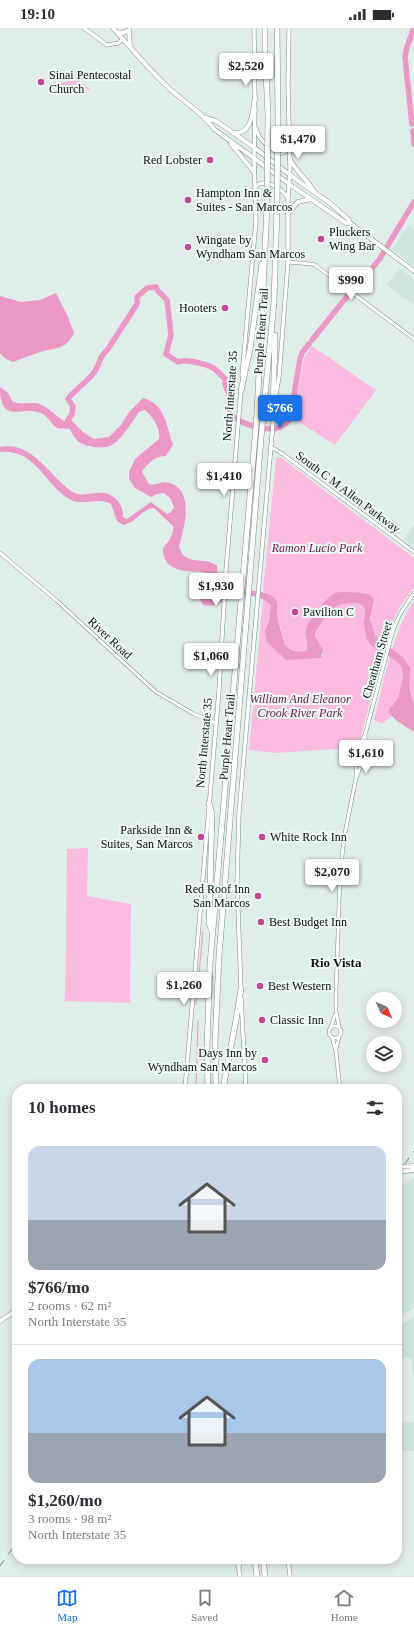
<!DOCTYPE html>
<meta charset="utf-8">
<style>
body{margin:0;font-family:"Times New Roman",serif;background:#f2f2f3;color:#2b2b33;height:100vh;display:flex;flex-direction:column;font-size:15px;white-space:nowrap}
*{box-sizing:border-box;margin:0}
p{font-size:13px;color:#7c7c81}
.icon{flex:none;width:22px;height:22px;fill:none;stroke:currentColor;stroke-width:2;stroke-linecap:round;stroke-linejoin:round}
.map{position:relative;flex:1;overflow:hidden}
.details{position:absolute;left:12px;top:1056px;width:390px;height:480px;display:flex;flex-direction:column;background:#fff;border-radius:16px;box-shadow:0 2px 10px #0003}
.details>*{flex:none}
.needle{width:26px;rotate:135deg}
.controls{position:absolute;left:366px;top:964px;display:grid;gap:8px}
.controls a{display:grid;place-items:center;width:36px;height:36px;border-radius:50%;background:#fff;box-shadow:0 2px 10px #0003;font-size:20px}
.price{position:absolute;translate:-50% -34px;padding:0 9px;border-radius:4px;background:#fff;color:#222;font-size:13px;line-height:26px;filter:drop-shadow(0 1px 2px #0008)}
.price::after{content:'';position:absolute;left:50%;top:24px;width:12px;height:9px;margin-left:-6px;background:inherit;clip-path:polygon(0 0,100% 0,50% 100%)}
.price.on{background:#1a73e8;color:#fff}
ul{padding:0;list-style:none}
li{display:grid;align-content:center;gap:8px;height:212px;padding:0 16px}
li+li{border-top:1px solid #e1e1e2}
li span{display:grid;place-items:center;height:124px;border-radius:12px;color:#555}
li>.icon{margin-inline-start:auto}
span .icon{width:72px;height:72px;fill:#fffc;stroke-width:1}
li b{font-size:17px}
h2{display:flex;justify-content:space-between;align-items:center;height:48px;padding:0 16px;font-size:17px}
.status{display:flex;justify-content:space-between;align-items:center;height:28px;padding:0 20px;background:#fff;direction:ltr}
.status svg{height:11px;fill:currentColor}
.tab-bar{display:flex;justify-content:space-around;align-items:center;height:56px;border-top:1px solid #e1e1e2;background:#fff;font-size:11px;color:#7c7c81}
.tab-bar a{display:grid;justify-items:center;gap:2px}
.tab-bar .on{color:#1a73e8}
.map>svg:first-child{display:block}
.built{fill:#cee4dc}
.green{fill:#fdbbdf}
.water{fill:#eb98c6}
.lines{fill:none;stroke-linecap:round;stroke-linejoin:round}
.stream{stroke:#eb98c6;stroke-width:1}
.river{stroke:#eb98c6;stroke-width:5.5}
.tertiary-casing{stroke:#7e8b86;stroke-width:4}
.secondary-casing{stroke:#7e8b86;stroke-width:4.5}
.primary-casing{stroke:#7e8b86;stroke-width:5}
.motorway-casing{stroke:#7e8b86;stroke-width:6}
.tertiary{stroke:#fff;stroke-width:3}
.secondary{stroke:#fff;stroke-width:3.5}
.primary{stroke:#fff;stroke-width:4}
.motorway{stroke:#fff;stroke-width:5}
.rail{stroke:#77807d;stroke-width:1;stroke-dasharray:7 7;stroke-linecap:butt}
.motorway-bridge-casing{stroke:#7e8b86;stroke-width:6;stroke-linecap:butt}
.motorway-bridge{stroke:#fff;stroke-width:5}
.poi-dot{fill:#c44695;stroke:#edfbf6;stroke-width:1.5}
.labels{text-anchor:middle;stroke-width:4;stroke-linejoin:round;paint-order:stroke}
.poi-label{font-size:12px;fill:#0c110f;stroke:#edfbf6;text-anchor:start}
.street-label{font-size:12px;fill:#0c110f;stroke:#edfbf6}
.park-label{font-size:12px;font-style:italic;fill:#700f51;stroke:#edfbf6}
.neighbourhood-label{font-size:13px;font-weight:bold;fill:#0c110f;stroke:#edfbf6}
</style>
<div class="status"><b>19:10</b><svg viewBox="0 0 49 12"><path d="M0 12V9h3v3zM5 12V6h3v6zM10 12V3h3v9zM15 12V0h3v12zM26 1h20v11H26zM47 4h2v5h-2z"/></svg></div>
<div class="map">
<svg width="414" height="1548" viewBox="0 0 414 1548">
<rect width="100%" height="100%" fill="#e0eee9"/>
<path class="built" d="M409 197 414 201V238L392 221Z
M399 240 414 251V277L387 257Z
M414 497V518L404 511Z
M412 1150H414V1280L397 1289V1162Z
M414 1289V1347H412V1330H397V1300Z
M397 1394H414V1423H397Z"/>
<path class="green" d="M72 47 90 61 89 62 53 63V54H67Z
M312 318 376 362 335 417 293 390 304 330Z
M278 429 283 431 414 530V559L398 582 391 598 385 616C371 608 368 591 374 576L367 566C325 561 321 577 306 610L309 617 307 622C299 625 292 624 285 617L278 590 276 572 263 563 276 431Z
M263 571 267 573 271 578 269 593 266 598 267 614 275 621 323 628C324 619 315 614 315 605 327 587 330 575 353 575 357 575 362 575 364 580 366 585 364 590 364 595 365 607 372 620 382 625L362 705C360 713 357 717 350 720L275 725 249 722Z
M414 573V688L390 689 382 696 374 692C384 654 392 604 414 573Z
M88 820 87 868 131 876 130 975 65 973 67 821Z"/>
<path class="water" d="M56 265 68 289 74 305C65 323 56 319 40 324 31 327 22 331 13 334L6 331 0 325V268L21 274 40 272Z
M0 359 8 365 13 374C20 376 27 375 35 375 46 376 55 388 64 393L71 392 83 404 94 411 109 409 121 397 129 384 143 370C165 375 167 399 173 417L166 428C157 427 146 436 142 444L149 456C157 458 161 452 170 455 195 463 184 501 179 518 183 539 206 528 217 538 219 554 209 555 206 565L212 568C225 562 267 558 276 572 278 575 277 580 277 584 278 595 282 606 285 617 292 624 299 625 307 622 309 615 304 608 306 601 308 592 327 569 335 565 341 563 365 564 370 567 370 567 373 571 374 572L370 591 375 607 381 613 403 629 410 640 409 660 414 677V704L397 693 389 685V681C398 672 399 670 401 657 402 654 403 649 403 645 402 628 374 626 368 613 366 608 364 600 364 595 364 590 366 584 364 580 362 575 357 575 353 575 330 575 327 587 315 605V608L323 622 321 630 286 632 267 614 265 606V602L269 593 271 578C262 567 246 566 233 569 223 573 214 580 203 577 196 566 198 561 206 552V546L204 544C186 543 163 545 163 520 169 513 174 507 173 498L154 480C144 479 136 495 123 497L117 493 111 476C98 468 82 479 69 471 43 455 36 421 0 424V419C33 413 48 447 71 463 85 473 102 456 117 472 121 476 123 483 123 489L127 491 151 474 167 486 171 484 174 479 170 470 164 465 157 466 151 469 135 460 129 451V444L135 431 159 411C161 401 153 389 145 382L141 383 138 385C134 392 121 411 115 415 106 422 89 420 79 414 75 411 72 406 70 401 66 400 60 401 57 400 51 396 48 388 41 385 22 377 0 398 0 359Z"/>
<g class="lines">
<path class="stream" d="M196 976 203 904
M196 1061 198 993"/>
<path class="river" d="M412 96 405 29 407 19 414 0
M413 103 414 116
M353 262 379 232 414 174
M312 312 349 266
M65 397 72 386 73 378 68 371C76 360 88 354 95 343 101 334 98 330 108 321L137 276V269L147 260 156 259 158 263 167 272 171 307 166 326 178 334C185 330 212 337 217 343 220 346 223 349 226 352L225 355C226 359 228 363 229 367 229 372 227 378 229 383 235 396 268 404 280 399 285 397 288 394 290 391L300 331 302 325 309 316"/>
<defs>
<path id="tertiary" d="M288 234 311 236 315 237 414 311
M270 420 275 421 284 427 414 524
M0 525 56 572 156 664 194 686 216 695
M355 725a6 6 0 1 1 12 0a6 6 0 1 1-12 0Z
M358 719 365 707
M366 721 365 707 393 602 400 586 414 565
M356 750 363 732
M329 1004a6 6 0 1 1 12 0a6 6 0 1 1-12 0Z
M331 999 335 987
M339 999 336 983V963L340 847 344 810 356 750V730
M332 1009 336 1023 340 1061
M336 1021 339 1009"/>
<path id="secondary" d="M84 0 107 17 118 15 123 11
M254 0 255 73
M256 100C259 114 269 118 280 126L285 124 289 117
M255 159C265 149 281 160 287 169
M242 348 256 193 254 131 255 79
M275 372 279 349 288 234V170L290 140 288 54 289 0
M241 962 237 854 239 785 274 384
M241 970 246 1061
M185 1061 219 662 226 542 241 362
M288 1531 290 1548
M238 1536 240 1548"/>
<path id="primary" d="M113 0C132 21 150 43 170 61 185 75 202 84 214 101L289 156 346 195H350L414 243
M129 3 130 19
M117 4 123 5 129 2
M206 90 216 93 255 120 290 147 331 176 349 192 350 195
M234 105C253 106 252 84 255 70
M231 116 254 144
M290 131C295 143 307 151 313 162
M288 185 298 174 311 171
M397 1139 414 1138
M397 1144 414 1142
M0 1293 17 1282"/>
<path id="motorway" d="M265 0V26L268 85
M277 0 278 90
M241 363 250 321 262 236
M273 386 275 307
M209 775 212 786 209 895 212 903
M208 1061 207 1018 210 936 257 386 267 179
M216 1061 215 1015 219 928 261 410 274 274 277 180
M223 1061 236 992 241 961
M239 1531V1537
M255 1531 257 1548
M263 1531 265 1548"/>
</defs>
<use href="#tertiary" class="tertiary-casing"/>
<use href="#secondary" class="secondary-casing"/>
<use href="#primary" class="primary-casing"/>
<use href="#motorway" class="motorway-casing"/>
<use href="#tertiary" class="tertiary"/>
<use href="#secondary" class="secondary"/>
<use href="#primary" class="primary"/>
<use href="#motorway" class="motorway"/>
<path class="rail" d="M397 1147 414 1123
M0 1538 17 1514"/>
<defs>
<path id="motorway-bridge" d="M267 179 268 85
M277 180 278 90"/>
</defs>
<use href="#motorway-bridge" class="motorway-bridge-casing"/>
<use href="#motorway-bridge" class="motorway-bridge"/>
</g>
<g class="poi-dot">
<circle cx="41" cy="54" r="4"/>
<circle cx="210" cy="132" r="4"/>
<circle cx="188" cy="172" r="4"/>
<circle cx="321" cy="211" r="4"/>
<circle cx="188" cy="219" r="4"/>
<circle cx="225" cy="280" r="4"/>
<circle cx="295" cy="584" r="4"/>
<circle cx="201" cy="809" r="4"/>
<circle cx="262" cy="809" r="4"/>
<circle cx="258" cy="868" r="4"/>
<circle cx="261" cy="894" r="4"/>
<circle cx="260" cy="958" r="4"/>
<circle cx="262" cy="992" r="4"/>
<circle cx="265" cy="1032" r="4"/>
</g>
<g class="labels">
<g class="poi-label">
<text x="49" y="51">Sinai Pentecostal<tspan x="49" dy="14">Church</tspan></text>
<text x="202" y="136" text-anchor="end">Red Lobster</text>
<text x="196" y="169">Hampton Inn &amp;<tspan x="196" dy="14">Suites - San Marcos</tspan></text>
<text x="329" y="208">Pluckers<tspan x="329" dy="14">Wing Bar</tspan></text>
<text x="196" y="216">Wingate by<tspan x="196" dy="14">Wyndham San Marcos</tspan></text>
<text x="217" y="284" text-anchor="end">Hooters</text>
<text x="303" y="588">Pavilion C</text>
<text x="193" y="806" text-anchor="end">Parkside Inn &amp;<tspan x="193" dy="14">Suites, San Marcos</tspan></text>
<text x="270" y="813">White Rock Inn</text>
<text x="250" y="865" text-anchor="end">Red Roof Inn<tspan x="250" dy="14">San Marcos</tspan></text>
<text x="269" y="898">Best Budget Inn</text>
<text x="268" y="962">Best Western</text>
<text x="270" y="996">Classic Inn</text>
<text x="257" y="1029" text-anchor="end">Days Inn by<tspan x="257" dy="14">Wyndham San Marcos</tspan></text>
</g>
<g class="street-label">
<text transform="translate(261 303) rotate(-86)" y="4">Purple Heart Trail</text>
<text transform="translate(230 368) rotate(-86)" y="4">North Interstate 35</text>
<text transform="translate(348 464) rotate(37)" y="4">South C M Allen Parkway</text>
<text transform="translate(110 610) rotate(43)" y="4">River Road</text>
<text transform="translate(377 632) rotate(-74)" y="4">Cheatham Street</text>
<text transform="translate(227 709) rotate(-85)" y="4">Purple Heart Trail</text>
<text transform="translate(204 715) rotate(-85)" y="4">North Interstate 35</text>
</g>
<g class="park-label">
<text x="317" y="524">Ramon Lucio Park</text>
<text x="300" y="675">William And Eleanor<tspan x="300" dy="14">Crook River Park</tspan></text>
</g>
<g class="neighbourhood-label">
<text x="336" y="939">Rio Vista</text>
</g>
</g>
</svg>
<div class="controls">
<a><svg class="needle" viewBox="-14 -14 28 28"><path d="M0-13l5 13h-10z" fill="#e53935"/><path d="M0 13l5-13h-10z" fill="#7c7c81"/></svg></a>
<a><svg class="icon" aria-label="layers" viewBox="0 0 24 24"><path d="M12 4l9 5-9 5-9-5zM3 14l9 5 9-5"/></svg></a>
</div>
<b class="price" style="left:246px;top:59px">$2,520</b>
<b class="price" style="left:298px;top:132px">$1,470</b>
<b class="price" style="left:351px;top:273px">$990</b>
<b class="price on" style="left:280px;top:401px">$766</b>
<b class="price" style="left:224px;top:469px">$1,410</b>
<b class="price" style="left:216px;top:579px">$1,930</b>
<b class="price" style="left:211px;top:649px">$1,060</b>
<b class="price" style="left:366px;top:746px">$1,610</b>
<b class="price" style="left:332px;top:865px">$2,070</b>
<b class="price" style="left:184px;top:978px">$1,260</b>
<section class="details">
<h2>10 homes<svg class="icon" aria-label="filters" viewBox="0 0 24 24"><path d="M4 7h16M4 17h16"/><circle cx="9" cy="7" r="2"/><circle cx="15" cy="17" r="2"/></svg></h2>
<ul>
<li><span style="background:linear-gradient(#c9d6e8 60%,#9aa5b1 0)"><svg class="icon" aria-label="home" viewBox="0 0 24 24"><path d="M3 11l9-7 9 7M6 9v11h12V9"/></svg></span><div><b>$766/mo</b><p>2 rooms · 62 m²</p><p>North Interstate 35</p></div></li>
<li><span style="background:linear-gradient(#a9c7e8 60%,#9aa5b1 0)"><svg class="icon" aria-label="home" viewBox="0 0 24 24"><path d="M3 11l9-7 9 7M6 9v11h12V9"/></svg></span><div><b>$1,260/mo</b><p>3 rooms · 98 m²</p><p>North Interstate 35</p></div></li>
</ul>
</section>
</div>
<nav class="tab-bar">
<a class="on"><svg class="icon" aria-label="map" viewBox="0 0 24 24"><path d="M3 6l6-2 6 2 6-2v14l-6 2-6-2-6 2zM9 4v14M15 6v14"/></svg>Map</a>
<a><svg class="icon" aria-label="saved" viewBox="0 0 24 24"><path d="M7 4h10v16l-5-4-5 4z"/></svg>Saved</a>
<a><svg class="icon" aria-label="home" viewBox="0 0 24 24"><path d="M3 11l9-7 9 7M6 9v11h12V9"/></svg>Home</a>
</nav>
